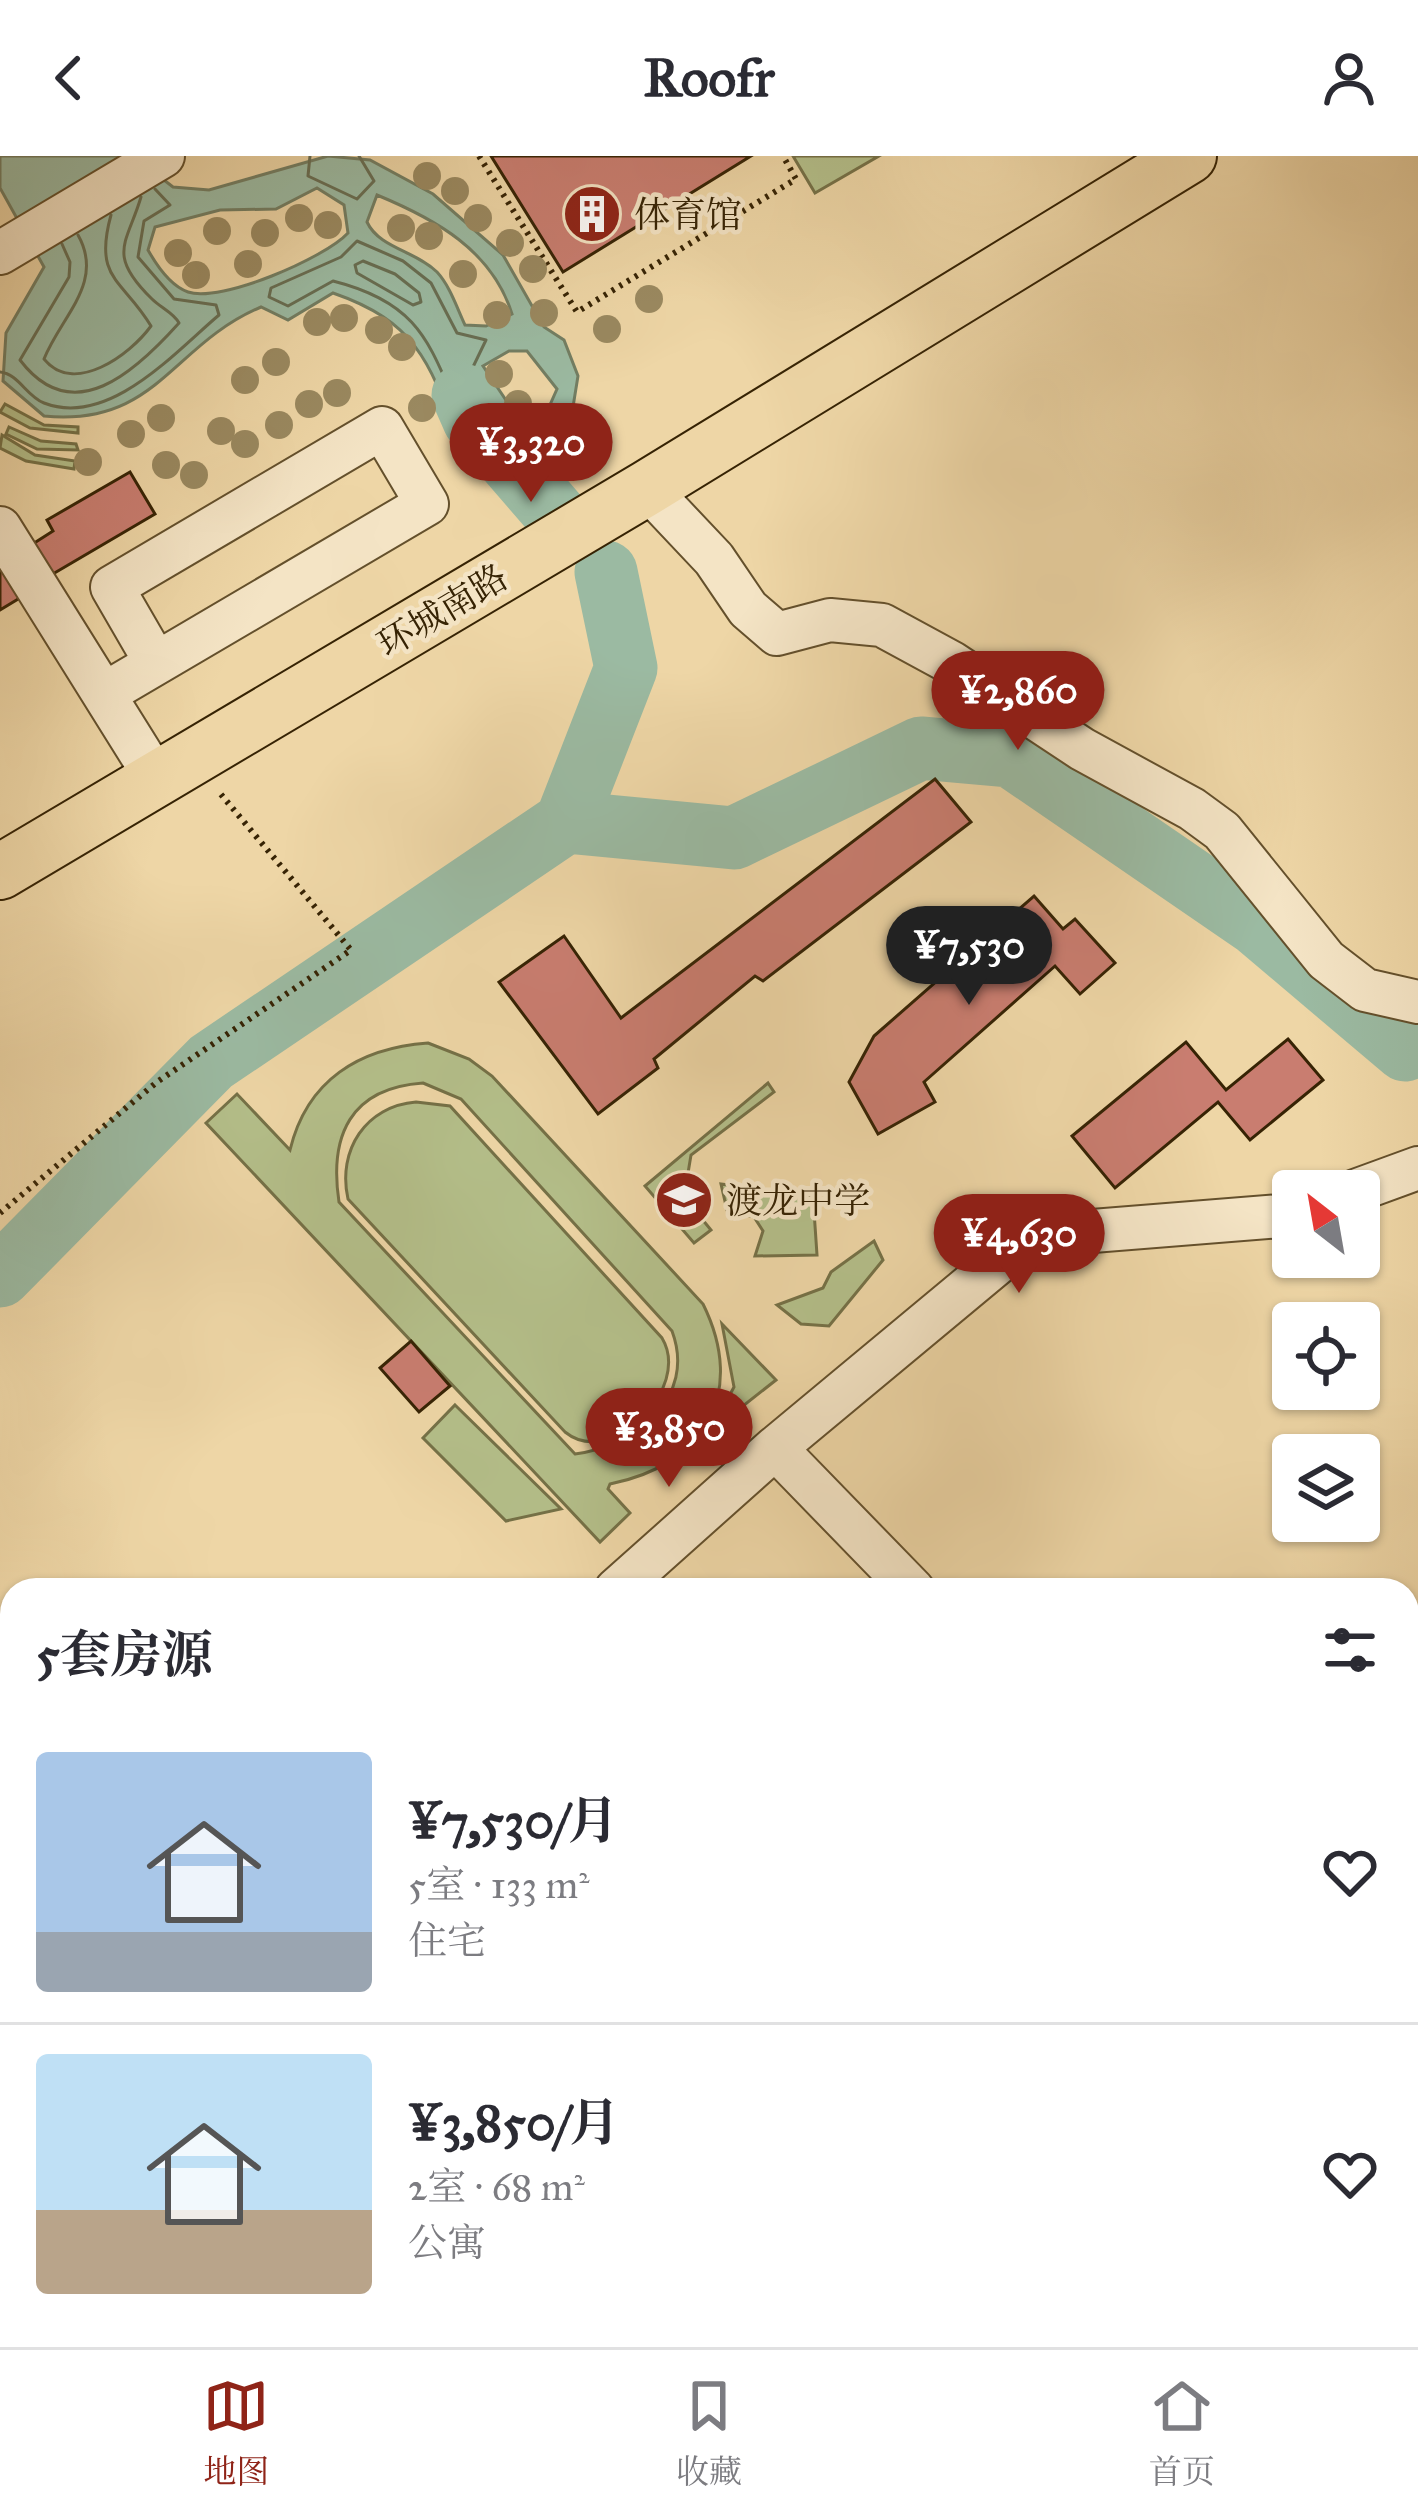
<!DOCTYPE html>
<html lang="zh">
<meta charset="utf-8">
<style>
body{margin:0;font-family:"IM FELL Great Primer","Noto Serif SC",serif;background:#f2f2f3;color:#2b2b33;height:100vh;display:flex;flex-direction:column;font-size:45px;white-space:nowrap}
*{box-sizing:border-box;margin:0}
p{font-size:39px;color:#7c7c81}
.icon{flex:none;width:66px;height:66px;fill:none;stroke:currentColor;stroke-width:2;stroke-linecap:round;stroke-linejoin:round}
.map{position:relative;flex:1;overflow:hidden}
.drawer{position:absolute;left:0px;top:1422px;width:1419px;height:771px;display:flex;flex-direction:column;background:#fff;border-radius:36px 36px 0 0;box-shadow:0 3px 9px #0004}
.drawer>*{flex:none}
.needle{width:78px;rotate:329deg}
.fabs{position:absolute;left:1272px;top:1014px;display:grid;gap:24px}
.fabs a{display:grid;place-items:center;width:108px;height:108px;border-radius:12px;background:#fff;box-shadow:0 3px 9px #0004;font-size:60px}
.price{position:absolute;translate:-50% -102px;padding:0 27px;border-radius:42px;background:#8f2418;color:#fff;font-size:39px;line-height:78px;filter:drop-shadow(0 3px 6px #0008)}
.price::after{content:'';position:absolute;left:50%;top:72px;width:36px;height:27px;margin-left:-18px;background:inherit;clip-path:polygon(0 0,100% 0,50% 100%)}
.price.active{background:#222;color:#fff}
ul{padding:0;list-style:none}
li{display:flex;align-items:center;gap:36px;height:300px;padding:0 36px}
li+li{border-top:3px solid #e1e1e2}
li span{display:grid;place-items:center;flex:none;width:336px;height:240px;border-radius:12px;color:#555}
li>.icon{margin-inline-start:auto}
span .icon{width:144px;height:144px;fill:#fffc;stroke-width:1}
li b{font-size:51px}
h2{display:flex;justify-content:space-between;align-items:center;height:144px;padding:0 36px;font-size:51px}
header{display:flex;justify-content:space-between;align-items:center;height:156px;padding:0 36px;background:#fff;font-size:54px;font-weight:800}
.tab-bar{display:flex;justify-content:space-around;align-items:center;height:168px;border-top:3px solid #e1e1e2;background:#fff;font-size:33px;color:#7c7c81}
.tab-bar a{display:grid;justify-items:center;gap:6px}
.tab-bar .active{color:#8f2418}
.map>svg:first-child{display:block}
.green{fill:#b4bf8a;stroke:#757147;stroke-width:3;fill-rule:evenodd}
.water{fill:#9bbaa2;stroke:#737e63;stroke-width:3;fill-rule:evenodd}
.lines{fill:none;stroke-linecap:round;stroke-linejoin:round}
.shore{stroke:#686e53;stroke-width:3}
.canal{stroke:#9bbaa2;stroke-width:36}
.river{stroke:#9bbaa2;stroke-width:63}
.building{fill:#c97d70;stroke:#362304;stroke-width:3}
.minor-casing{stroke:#64502c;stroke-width:46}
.major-casing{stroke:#362304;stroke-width:58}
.path{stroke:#362304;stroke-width:6;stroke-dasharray:3 6;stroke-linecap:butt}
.minor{stroke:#f4e4c5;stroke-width:42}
.major{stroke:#eed6a6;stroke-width:54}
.tree{fill:#9a8960}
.labels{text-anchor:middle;stroke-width:9;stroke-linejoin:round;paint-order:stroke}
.poi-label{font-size:36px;fill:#362304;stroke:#f4e4c5;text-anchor:start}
.street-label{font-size:36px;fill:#362304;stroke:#f4e4c5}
</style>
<header><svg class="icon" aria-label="back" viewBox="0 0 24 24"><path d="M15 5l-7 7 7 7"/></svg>Roofr<svg class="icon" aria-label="person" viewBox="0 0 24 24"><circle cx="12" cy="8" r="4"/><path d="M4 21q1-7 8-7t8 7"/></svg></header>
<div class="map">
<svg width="1418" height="2191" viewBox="0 0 1418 2191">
<rect width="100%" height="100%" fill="#eed6a6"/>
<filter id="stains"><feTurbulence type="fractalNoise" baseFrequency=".00167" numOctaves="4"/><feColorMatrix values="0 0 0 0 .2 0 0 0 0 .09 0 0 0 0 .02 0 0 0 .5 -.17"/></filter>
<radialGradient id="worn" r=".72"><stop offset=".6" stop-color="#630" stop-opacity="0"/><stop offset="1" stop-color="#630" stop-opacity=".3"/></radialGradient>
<path class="green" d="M793 0H879L815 37Z
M5 248 44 269 78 271V277L30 272 0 256Z
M9 271 41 285 76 288 78 294 37 293 6 278Z
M2 279 35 299 75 305 74 313 26 305 0 292Z
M428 887 469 903 492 920 703 1148C747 1237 705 1309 610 1328L608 1333 630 1357 600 1386 206 967 237 938 290 994C307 924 359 892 428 887ZM423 927 461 943 672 1175C697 1242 635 1290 575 1298L339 1046C329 980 350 932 423 927Z
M768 927 774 936 691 999 684 1041 711 1074 694 1087 645 1030Z
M416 946 450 950 662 1182C692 1232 612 1314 565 1276L348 1043C337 994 366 950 416 946Z
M721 1028 813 1040 817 1099 755 1100 763 1075 754 1061 727 1054Z
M874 1085 883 1104 829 1170 801 1168 777 1149 823 1132 831 1116Z
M722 1168 776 1224 710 1276 734 1231Z
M455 1249 561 1353 506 1365 423 1282Z"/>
<path class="water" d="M0 0H133L173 31 209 34 328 0 370 4 433 38 503 99 544 171 564 184 578 220 572 257 591 277 535 313 459 285C430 207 417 166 333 137L288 164 261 151C171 189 157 271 44 260L3 225 6 177 44 111 0 32ZM317 32 344 49 348 77C325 102 221 147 188 136 171 130 157 110 148 94L155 71 220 54 276 53ZM377 39C435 63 492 94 512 158L486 170 465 169C457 152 450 130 437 116 416 95 379 92 367 66ZM509 195H527L557 233 549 251 516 259 483 210Z
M1407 2023 1418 2030V2118L1407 2128Z
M1124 2181H1348L1336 2191H1118Z"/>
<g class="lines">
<path class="shore" d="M310 0 308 20 357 43 374 25 359 0
M78 79C105 127 61 160 44 203 74 240 130 199 151 170 123 123 93 124 111 59
M357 85 403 105 431 127 457 177 486 184 472 213C496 266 502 277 558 261L569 271 568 278 533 299 470 277C430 200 432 150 333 125L288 150 269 141 271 132 341 101Z
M62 88 70 106 69 121 20 204C73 274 136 215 179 167 174 157 161 152 152 143 106 98 127 88 141 41
M363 105 395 118 419 137 421 146 413 149 357 117 355 109Z
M0 216C19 218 26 240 44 247 109 272 175 196 219 159L216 149 174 143 138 101 144 65 170 49 155 33"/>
<path class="canal" d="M1405 894 1418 893"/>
<path class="river" d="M463 239 474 264 557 360
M606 416 626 512 566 666 734 682 921 592 1011 600 1256 768 1405 894
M0 1120 211 906 566 666"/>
</g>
<path class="building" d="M491 0H751L563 116Z
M130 316 155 358 46 422 28 391 53 375 47 364Z
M0 404 33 434 0 454Z
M935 623 971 666 763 825 755 820 654 903 658 912 598 958 499 826 564 780 621 862Z
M1034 740 1063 773 1075 763 1115 807 1080 838 1055 810 924 926 935 946 878 978 849 926 874 880Z
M1288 883 1323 924 1250 984 1218 946 1115 1032 1072 980 1186 886 1226 934Z
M411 1185 450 1230 419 1256 380 1212Z"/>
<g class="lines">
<defs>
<path id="minor" d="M0 97 163 0
M647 332 714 403 748 453 777 478 830 464 882 469 952 507 1082 593 1192 653 1222 675 1326 804 1365 834 1418 846
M0 372 156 622
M104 538 427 348 382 272 112 431 156 507
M1355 1035 1418 1012
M775 1292 913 1434
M616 1434 775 1292 1030 1080 1293 1059
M1407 1943 1418 1954
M0 1984 12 1973"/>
<path id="major" d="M0 716 647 332 1189 0"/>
</defs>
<use href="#minor" class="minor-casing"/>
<use href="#major" class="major-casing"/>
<path class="path" d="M479 0 577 156 796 23 783 0
M0 1057 157 926 351 794 219 636"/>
<use href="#minor" class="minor"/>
<use href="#major" class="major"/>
</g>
<g class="tree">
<circle cx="427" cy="20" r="14"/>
<circle cx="455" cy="35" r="14"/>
<circle cx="299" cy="62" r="14"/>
<circle cx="478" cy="62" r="14"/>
<circle cx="328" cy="69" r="14"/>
<circle cx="401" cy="72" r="14"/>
<circle cx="217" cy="75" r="14"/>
<circle cx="265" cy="77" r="14"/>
<circle cx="429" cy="80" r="14"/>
<circle cx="510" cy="87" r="14"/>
<circle cx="178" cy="97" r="14"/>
<circle cx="248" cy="108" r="14"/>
<circle cx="533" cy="113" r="14"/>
<circle cx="463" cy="118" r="14"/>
<circle cx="196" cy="119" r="14"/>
<circle cx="649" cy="143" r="14"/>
<circle cx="544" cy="157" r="14"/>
<circle cx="497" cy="159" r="14"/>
<circle cx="344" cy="162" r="14"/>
<circle cx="317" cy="166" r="14"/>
<circle cx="607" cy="173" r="14"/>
<circle cx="379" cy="174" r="14"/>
<circle cx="402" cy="191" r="14"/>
<circle cx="276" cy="206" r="14"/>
<circle cx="499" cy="218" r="14"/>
<circle cx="245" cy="224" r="14"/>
<circle cx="337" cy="237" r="14"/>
<circle cx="309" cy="248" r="14"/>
<circle cx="518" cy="248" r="14"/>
<circle cx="422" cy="252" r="14"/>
<circle cx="161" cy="262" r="14"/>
<circle cx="279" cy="269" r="14"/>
<circle cx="221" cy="275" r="14"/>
<circle cx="131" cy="278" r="14"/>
<circle cx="245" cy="288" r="14"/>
<circle cx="88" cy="306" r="14"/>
<circle cx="166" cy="309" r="14"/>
<circle cx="194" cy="319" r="14"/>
</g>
<defs>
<symbol id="building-disc" viewBox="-11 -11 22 22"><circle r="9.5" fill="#8f2418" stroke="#f4e4c5"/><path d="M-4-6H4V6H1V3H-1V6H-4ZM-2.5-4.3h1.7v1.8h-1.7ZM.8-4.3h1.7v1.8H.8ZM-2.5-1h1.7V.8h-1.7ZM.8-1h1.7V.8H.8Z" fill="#fff"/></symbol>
<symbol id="school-disc" viewBox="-11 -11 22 22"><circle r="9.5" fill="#8f2418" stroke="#f4e4c5"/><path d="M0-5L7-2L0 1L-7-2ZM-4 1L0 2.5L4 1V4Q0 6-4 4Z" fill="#fff"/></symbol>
</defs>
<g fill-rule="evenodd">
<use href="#building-disc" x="559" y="25" width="66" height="66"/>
<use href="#school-disc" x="651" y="1011" width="66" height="66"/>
</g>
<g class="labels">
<g class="poi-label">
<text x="634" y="71">体育馆</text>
<text x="726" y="1057">渡龙中学</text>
</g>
<g class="street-label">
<text transform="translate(442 454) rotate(-31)" y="13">环城南路</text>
</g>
</g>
<rect width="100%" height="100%" filter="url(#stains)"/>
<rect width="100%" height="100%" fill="url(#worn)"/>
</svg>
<div class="fabs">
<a><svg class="needle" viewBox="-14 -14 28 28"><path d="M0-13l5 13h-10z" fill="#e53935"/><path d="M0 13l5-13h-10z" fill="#7c7c81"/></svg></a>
<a><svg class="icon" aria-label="locate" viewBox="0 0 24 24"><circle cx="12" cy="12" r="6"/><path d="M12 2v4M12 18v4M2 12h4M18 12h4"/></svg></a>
<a><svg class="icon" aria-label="layers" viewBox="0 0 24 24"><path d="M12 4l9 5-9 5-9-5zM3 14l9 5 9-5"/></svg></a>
</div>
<b class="price" style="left:531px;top:349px">¥3,320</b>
<b class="price" style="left:1018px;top:597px">¥2,860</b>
<b class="price active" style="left:969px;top:852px">¥7,530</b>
<b class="price" style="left:1019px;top:1140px">¥4,630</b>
<b class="price" style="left:669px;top:1334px">¥3,850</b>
<section class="drawer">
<h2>5套房源<svg class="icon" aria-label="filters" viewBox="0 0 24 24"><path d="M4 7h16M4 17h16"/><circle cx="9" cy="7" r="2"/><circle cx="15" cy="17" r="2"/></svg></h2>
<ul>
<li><span style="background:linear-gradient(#a9c7e8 75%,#9aa5b1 0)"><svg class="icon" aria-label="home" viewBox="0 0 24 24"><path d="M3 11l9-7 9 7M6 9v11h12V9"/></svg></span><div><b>¥7,530/月</b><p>5室 · 133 m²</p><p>住宅</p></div><svg class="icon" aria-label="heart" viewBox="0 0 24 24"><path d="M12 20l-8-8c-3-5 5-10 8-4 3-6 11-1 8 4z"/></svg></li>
<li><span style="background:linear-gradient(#bfe0f5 65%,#b9a48a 0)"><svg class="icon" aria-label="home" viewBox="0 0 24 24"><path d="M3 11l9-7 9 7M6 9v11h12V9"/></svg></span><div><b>¥3,850/月</b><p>2室 · 68 m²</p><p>公寓</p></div><svg class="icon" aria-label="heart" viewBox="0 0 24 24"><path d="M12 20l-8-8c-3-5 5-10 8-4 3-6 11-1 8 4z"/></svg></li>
</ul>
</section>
</div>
<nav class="tab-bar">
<a class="active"><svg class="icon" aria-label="map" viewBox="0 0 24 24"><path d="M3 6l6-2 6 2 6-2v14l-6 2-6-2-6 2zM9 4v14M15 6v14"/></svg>地图</a>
<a><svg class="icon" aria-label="saved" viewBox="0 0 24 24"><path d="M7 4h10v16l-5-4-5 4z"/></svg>收藏</a>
<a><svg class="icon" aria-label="home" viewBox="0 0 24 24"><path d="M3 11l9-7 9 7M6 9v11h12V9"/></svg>首页</a>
</nav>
